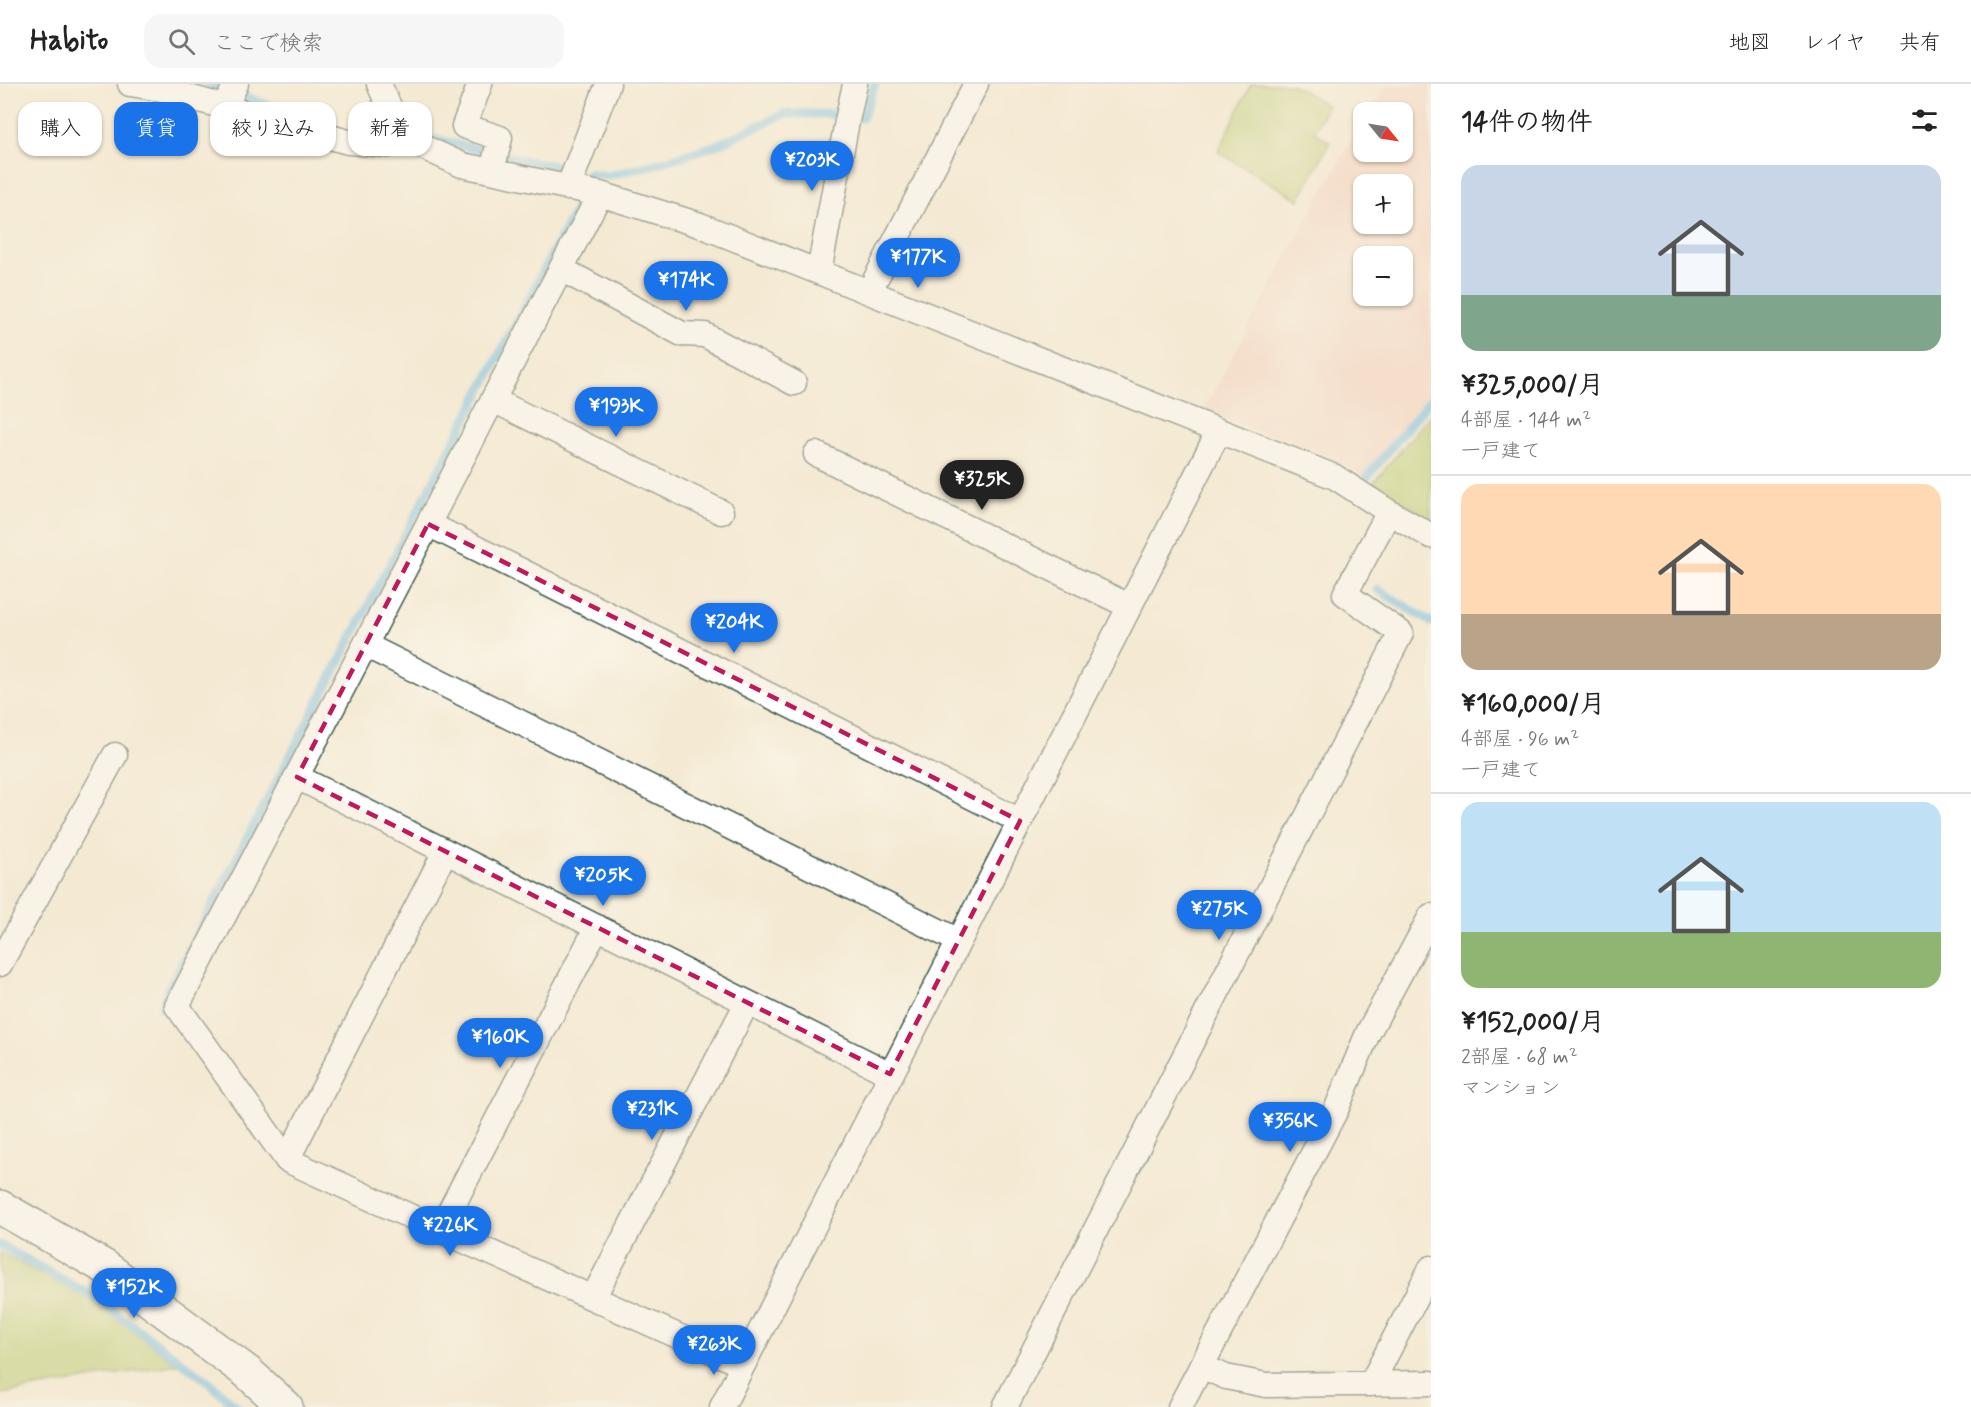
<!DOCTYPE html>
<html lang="ja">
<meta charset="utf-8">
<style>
body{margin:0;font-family:Mynerve,"Klee One",sans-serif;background:#f6f6f6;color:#222;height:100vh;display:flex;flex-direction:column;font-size:22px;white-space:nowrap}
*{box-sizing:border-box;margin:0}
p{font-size:20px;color:#767676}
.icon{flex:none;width:33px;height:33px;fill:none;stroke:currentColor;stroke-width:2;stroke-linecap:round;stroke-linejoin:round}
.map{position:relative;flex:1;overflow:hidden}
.side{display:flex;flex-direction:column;background:#fff;width:540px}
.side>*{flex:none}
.banner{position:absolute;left:18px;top:18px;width:570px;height:54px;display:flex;gap:12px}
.needle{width:39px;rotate:120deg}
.tools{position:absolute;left:1353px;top:18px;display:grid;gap:12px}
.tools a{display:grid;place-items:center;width:60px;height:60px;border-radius:12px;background:#fff;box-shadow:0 2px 4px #0004;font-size:30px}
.price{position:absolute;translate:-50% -51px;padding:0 14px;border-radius:21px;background:#1a73e8;color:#fff;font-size:20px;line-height:39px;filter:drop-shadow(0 2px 3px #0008)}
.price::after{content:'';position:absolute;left:50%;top:36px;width:18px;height:14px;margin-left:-9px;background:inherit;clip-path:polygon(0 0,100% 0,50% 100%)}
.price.selected{background:#222;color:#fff}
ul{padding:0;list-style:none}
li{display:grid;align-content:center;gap:12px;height:318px;padding:0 30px}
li+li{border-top:2px solid #e0e0e0}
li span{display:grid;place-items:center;height:186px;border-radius:18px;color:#555}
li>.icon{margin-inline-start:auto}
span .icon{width:108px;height:108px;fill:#fffc;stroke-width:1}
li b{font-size:26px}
h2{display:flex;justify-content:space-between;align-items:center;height:72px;padding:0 30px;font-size:26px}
.tag{padding:0 21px;border-radius:18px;background:#fff;box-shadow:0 2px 4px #0004;font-size:21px;line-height:54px}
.tag.selected{background:#1a73e8;color:#fff}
header{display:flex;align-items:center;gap:36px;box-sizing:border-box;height:84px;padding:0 30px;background:#fff;border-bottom:2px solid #e0e0e0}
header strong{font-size:28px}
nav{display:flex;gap:33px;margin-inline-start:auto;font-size:21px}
.search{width:420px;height:54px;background:#f6f6f6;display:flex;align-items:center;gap:15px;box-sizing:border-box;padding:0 21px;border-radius:18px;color:#767676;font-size:22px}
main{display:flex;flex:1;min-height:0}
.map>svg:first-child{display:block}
.built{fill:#f5d2c2;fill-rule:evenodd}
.green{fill:#b9cc6f;stroke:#6c8452;stroke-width:1.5}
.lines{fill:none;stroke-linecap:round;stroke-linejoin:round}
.stream{stroke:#6dbbe7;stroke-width:9}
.street-casing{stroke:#3f574c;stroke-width:27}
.secondary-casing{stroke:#3f574c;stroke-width:36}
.street{stroke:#fff;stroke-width:24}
.secondary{stroke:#fff;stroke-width:33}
.marked{fill:none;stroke:#c2185b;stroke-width:4.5;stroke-dasharray:12 8;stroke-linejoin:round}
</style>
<header>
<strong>Habito</strong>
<div class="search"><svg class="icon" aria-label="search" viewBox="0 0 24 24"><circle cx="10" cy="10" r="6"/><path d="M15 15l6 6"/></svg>ここで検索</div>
<nav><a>地図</a><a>レイヤ</a><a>共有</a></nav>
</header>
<main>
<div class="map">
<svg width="1431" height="1323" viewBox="0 0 1431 1323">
<rect width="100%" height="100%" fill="#fbf7ec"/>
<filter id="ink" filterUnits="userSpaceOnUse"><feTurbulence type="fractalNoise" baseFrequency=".0167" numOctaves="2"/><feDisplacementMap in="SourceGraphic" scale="12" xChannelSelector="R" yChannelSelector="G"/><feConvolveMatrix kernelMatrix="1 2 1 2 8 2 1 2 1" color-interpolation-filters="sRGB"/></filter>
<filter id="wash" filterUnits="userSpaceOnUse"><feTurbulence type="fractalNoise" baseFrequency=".008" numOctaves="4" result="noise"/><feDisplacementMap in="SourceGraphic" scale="24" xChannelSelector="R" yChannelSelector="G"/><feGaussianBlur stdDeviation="1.35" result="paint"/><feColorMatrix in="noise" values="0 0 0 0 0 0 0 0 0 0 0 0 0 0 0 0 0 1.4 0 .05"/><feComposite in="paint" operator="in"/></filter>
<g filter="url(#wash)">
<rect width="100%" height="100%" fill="#f4ead3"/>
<path class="built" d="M1387 0H1431V311L1364 393 1327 372 1271 350 1268 352 1204 325 1311 128 1363 36 1364 68H1402V28H1371ZM1364 100H1402V140H1364ZM1364 172H1402V212H1364Z"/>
<path class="green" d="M1251 0H1292L1328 22 1314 48 1330 58 1299 116 1218 68Z
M1431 330V436L1373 399Z
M0 1169 91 1215 177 1280 0 1310Z"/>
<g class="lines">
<path class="stream" d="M209 0 313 37
M437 55 512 74 575 86
M588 89 607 92 656 80 714 62 784 30H827L862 34 875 0
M1367 393 1431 315
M1377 505 1431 538
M162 924 168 906 594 90
M0 1161 97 1215 206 1296 237 1323"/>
</g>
</g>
<g filter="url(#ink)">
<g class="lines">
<defs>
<path id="street" d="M130 0 161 5 348 58 388 61 413 54
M379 0 396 38 425 64 462 81 600 110 700 141 1335 393 1389 428 1431 452
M480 0 464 42 500 54 492 87
M225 23 236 0
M568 104 608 0
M600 110 177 922 287 1076 440 1146 743 1281 1219 347
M561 185 682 250 705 251 794 299
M819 188 847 37 855 0
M869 208 976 0
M493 316 721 428
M816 370 1129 522
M428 440 1020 737
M365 561 959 857
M297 693 890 990
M0 880 115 671
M287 1076 445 768
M440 1146 597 843
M593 1214 747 919
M1201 1282 1226 1293 1266 1301 1431 1299
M1371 1300 1431 1184
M722 1323 743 1281
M1005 1323 1401 549 1345 510 1389 428
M1180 1323 1336 1026 1368 949 1431 832"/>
<path id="secondary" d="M0 1123 105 1183 247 1288 286 1323"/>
</defs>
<use href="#street" class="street-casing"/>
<use href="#secondary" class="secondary-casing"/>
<use href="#street" class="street"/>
<use href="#secondary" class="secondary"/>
</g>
</g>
<path d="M0 0H1431V1323H0ZM428 440 1020 737 890 990 297 693Z" fill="#f4ead3" fill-opacity=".55" fill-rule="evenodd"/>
<path class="marked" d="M428 440 1020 737 890 990 297 693Z"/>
</svg>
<div class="tools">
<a><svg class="needle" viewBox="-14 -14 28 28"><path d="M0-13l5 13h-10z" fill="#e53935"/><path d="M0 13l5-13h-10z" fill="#767676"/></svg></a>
<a>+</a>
<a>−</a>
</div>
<b class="price" style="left:812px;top:108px">¥203K</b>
<b class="price" style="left:918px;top:205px">¥177K</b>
<b class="price" style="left:686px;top:228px">¥174K</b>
<b class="price" style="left:616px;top:354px">¥193K</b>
<b class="price selected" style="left:982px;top:427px">¥325K</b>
<b class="price" style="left:734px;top:570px">¥204K</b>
<b class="price" style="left:603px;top:823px">¥205K</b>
<b class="price" style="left:1219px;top:857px">¥275K</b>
<b class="price" style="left:500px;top:985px">¥160K</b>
<b class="price" style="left:652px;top:1057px">¥231K</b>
<b class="price" style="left:1290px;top:1069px">¥356K</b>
<b class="price" style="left:450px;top:1173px">¥226K</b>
<b class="price" style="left:134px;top:1235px">¥152K</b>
<b class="price" style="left:714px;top:1292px">¥263K</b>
<div class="banner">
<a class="tag">購入</a>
<a class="tag selected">賃貸</a>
<a class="tag">絞り込み</a>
<a class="tag">新着</a>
</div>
</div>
<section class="side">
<h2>14件の物件<svg class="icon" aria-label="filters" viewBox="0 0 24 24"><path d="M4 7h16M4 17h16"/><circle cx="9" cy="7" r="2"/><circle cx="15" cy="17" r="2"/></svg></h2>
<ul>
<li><span style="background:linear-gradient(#c9d6e8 70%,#7fa58c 0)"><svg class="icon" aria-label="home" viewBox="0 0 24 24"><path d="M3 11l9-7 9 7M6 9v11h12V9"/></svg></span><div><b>¥325,000/月</b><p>4部屋 · 144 m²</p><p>一戸建て</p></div></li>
<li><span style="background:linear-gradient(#ffd9b3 70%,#b9a48a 0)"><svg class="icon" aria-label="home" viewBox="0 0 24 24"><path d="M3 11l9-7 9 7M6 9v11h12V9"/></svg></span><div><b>¥160,000/月</b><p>4部屋 · 96 m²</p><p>一戸建て</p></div></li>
<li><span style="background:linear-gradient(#bfe0f5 70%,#8fb573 0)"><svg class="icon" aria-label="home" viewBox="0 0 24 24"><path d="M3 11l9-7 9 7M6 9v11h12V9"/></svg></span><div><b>¥152,000/月</b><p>2部屋 · 68 m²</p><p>マンション</p></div></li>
</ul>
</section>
</main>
